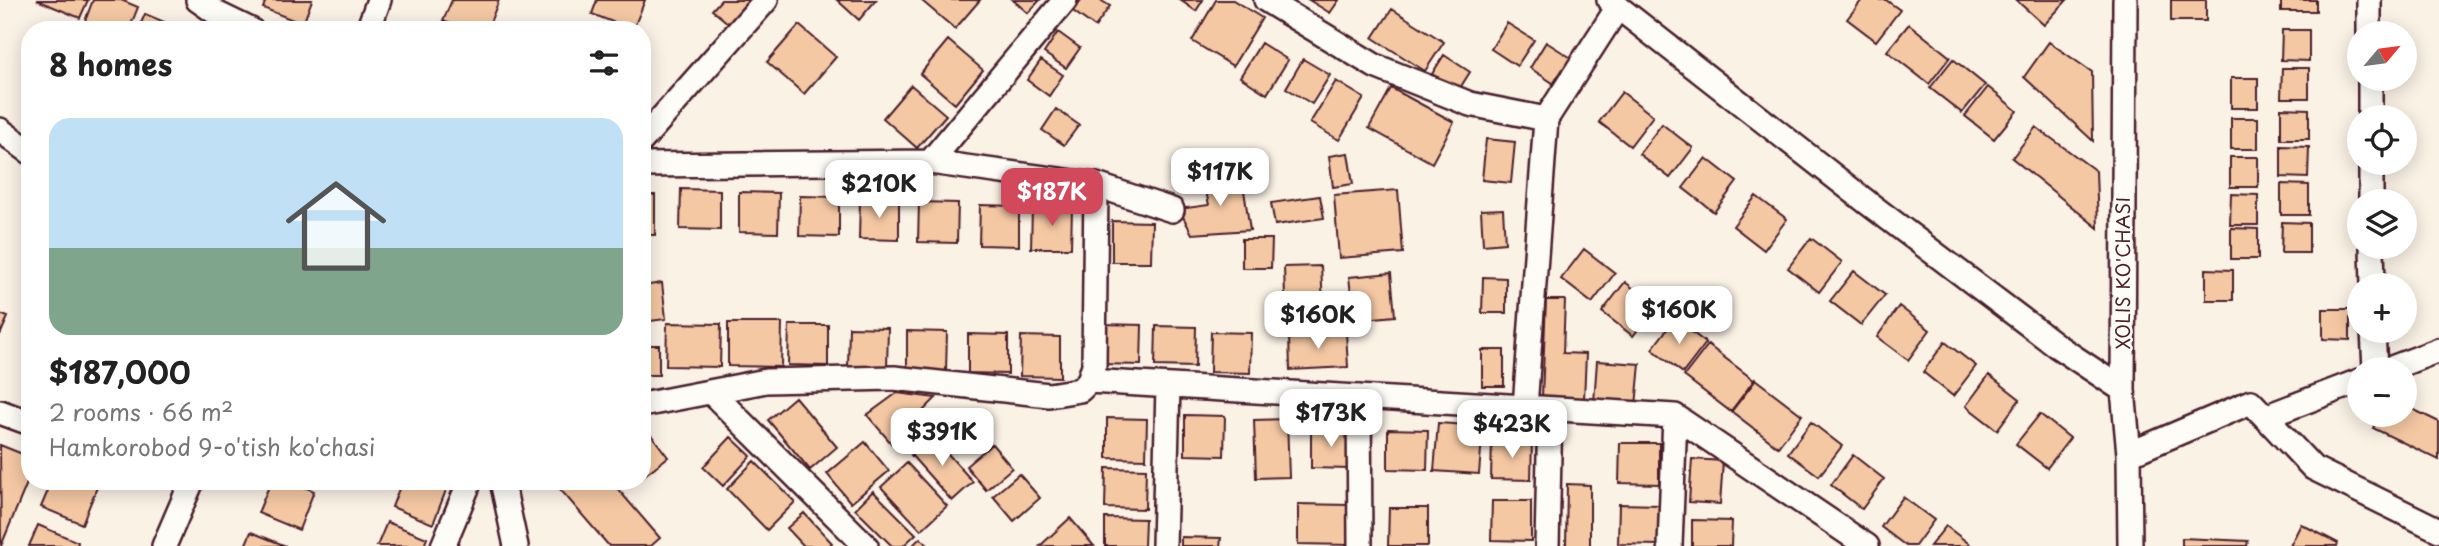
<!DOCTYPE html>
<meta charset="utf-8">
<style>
body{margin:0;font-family:"Playpen Sans",sans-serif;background:#f6f6f6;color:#222;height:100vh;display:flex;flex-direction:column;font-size:26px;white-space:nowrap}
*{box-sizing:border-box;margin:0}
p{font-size:23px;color:#767676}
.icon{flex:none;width:38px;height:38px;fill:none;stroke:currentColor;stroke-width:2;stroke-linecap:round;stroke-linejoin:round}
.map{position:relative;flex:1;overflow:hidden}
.panel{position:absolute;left:21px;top:21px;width:630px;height:469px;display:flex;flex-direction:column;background:#fff;border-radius:28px;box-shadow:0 4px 18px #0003}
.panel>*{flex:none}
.needle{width:46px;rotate:61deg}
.tools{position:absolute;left:2347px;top:21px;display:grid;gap:14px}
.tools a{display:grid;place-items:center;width:70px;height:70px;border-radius:50%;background:#fff;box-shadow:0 4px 18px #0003;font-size:35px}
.price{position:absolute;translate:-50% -60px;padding:0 16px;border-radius:14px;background:#fff;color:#222;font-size:23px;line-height:46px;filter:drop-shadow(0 2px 4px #0008)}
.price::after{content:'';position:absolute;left:50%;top:42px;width:21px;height:16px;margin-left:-10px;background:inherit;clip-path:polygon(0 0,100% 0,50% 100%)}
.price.active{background:#d1495b;color:#fff}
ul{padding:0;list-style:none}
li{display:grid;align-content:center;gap:14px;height:371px;padding:0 28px}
li span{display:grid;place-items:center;height:217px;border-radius:21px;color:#555}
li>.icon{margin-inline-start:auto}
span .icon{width:126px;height:126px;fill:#fffc;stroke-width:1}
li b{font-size:30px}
h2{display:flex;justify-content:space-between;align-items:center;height:84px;padding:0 28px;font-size:30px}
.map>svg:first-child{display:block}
.building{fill:#f4c8a3;stroke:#4a1f2b;stroke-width:2}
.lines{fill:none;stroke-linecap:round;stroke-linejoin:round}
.minor-casing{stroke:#4a1f2b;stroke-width:28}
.minor{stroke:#fdfcf7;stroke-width:23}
.labels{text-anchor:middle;stroke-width:5;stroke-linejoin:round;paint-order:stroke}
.street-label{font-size:19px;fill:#4a1f2b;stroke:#fdfcf7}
</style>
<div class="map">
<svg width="2439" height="546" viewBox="0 0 2439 546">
<rect width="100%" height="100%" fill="#fbf2e6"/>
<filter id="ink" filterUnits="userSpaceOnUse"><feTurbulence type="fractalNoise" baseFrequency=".0143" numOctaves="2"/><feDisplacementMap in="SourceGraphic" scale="14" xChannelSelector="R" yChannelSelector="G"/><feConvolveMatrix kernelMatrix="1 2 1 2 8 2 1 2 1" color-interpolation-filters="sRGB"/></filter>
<g filter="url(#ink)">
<path class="building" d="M37 0H88L80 18Z
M93 0H121L138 7 129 30 82 29Z
M266 0H312L303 24 263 8Z
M452 0H499L487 30H466L443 21Z
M597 0H645L633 30 592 14Z
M721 0H757L734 28 712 10Z
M837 0H876L859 20Z
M923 0H980L955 29 922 1Z
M1013 0H1040L1028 13Z
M1081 0H1100L1110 6 1095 27 1073 11Z
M1180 0H1203L1196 11Z
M1216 0H1233L1262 18 1233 66 1192 41Z
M1309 0H1339L1330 13Z
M1862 0H1886L1900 10 1876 41 1847 19Z
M2016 0H2067L2044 25Z
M2171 0H2206V21H2171Z
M2281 0H2316V11H2281Z
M1392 9 1444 42 1425 71 1373 38Z
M145 14 183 30H138Z
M1507 23 1534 40 1517 66 1491 49Z
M1909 24 1950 57 1929 84 1887 51Z
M799 25 836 57 804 94 767 62Z
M2282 30H2309V61L2281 60Z
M1058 32 1080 48 1066 68 1044 53Z
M948 40 983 70 955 104 920 74Z
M1546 42 1573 59 1556 85 1530 68Z
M2049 42 2092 72 2093 141 2024 77Z
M1261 43 1288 60 1267 94 1240 77Z
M1444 55 1470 72 1458 91 1432 74Z
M1303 59 1330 75 1312 104 1286 88Z
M1953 59 1985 85 1962 113 1930 88Z
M1041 60 1063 75 1049 96 1027 80Z
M2282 68H2309V98H2281Z
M2231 78H2258V108H2231Z
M1336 81 1364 98 1339 140 1310 123Z
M911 85 946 115 917 148 883 118Z
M1988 87 2017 111 1994 139 1965 116Z
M1391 88 1454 122 1432 163 1369 128Z
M1622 92 1653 116 1630 146 1599 122Z
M2281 108 2309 109V139H2281Z
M1056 109 1079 125 1064 145 1042 130Z
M2231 118H2258V149H2231Z
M1662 124 1693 148 1670 178 1639 154Z
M2036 127 2096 171 2098 228 2012 158Z
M1486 139 1515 142 1511 183 1482 180Z
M2281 146 2309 147 2308 178 2281 177Z
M1348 153 1353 184 1333 187 1329 156Z
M2230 157H2258V187H2230Z
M1706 158 1737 182 1714 212 1683 188Z
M1242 177 1250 230 1192 234 1179 209 1209 205 1203 178Z
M2281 184 2309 185V215H2281Z
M681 189 720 190V230L680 229Z
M1398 190 1403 253 1339 258 1334 195Z
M739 192 779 193 778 233 739 232Z
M2231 194 2258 195V225H2230Z
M642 195H655V235H642Z
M800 196 839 197V237L799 236Z
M1320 196 1324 218 1275 225 1271 203Z
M1756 196 1787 219 1764 250 1733 226Z
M860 199 899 200V240L859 239Z
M919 202 958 203 957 243 918 242Z
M980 205 1019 206V246L979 245Z
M1032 208H1072L1071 248H1031Z
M1503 209 1505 243 1483 245 1481 210Z
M1112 221 1152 222 1151 262H1112Z
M2282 222 2309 223V253H2281Z
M2231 228 2258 229V259H2231Z
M1811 238 1842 262 1819 292 1788 268Z
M1242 239H1272L1271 268H1242Z
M1584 249 1615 273 1592 303 1561 279Z
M1321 266 1324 326 1286 327 1284 267Z
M2206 269 2233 270V300H2206Z
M1854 271 1885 295 1861 325 1830 301Z
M1391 273 1395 316 1354 320 1349 277Z
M1483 277 1506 278V313H1482Z
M1625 282 1656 306 1633 336 1602 312Z
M662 283 666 319 642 322V286Z
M1546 300H1565L1563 353 1586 354 1584 399 1542 397Z
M1899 306 1930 330 1908 360 1877 337Z
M2323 309H2350V340L2323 339Z
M0 314 8 317 0 335Z
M1675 319 1706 343 1683 373 1652 349Z
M667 323 721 324 720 367 666 366Z
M728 323H782L781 367 728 366Z
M1102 324 1142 325 1141 365 1101 364Z
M789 325H828V366L788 365Z
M1156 326 1196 327 1195 367 1155 366Z
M849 327 888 328 887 368 848 367Z
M907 331 947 332 946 372 907 371Z
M1211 332 1251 333 1250 373 1210 372Z
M1346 332 1348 367 1290 370 1289 335Z
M968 334 1008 335V374L968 373Z
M1021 336 1060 337V377L1020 376Z
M1945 342 1976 366 1953 396 1923 372Z
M642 345H659V375H642Z
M1708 345 1755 381 1731 412 1684 376Z
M1482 350H1504V386H1482Z
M1597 361 1640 364 1636 406 1594 402Z
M1989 375 2020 399 1997 430 1966 406Z
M1755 379 1802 415 1778 447 1731 411Z
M897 393 936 398 891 443 867 415Z
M795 397 837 447 810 470 768 420Z
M2404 405 2439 422V460L2373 428 2379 415H2404Z
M2040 414 2070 438 2047 468 2016 444Z
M1185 415 1225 416 1224 456 1185 455Z
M1107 418 1147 419 1146 459 1107 458Z
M1287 419 1289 477 1256 478 1254 420Z
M1811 422 1842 446 1819 476 1788 453Z
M642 423 668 457 642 477Z
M1438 423 1483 426 1479 474 1434 471Z
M1311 429H1351L1350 469 1311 468Z
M1388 429 1428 430 1427 470 1388 469Z
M932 436 973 482 952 501 911 455Z
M731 437 751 456 723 486 703 467Z
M1492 439 1532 440 1531 480 1491 479Z
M865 442 889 471 851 503 827 474Z
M1620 443H1659V484L1619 483Z
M992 444 1012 468 986 490 966 466Z
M0 445 30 457V476L1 546Z
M1853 455 1884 479 1862 509 1831 485Z
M1692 459 1723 461 1720 504 1689 502Z
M754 461 795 502 767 530 727 489Z
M907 463 947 506 921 530 881 487Z
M1106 468 1146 469 1145 509 1105 508Z
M1019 474 1040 498 1014 521 993 496Z
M52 481H89L98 485 82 524 41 507Z
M271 481H290L314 491 299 530 258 513Z
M402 481H440L448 485 433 524 392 507Z
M553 481H611L660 538 651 546H609Z
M1567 484 1590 485V546H1566Z
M873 491 916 534 903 546H892L855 509Z
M1903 497 1934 520 1915 546H1906L1881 527Z
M1492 501H1531V541L1491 540Z
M1298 504 1349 505V545L1298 544Z
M1619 504 1659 505 1658 545 1618 544Z
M1389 508H1428V546H1388Z
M804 513 832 543 829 546H804L787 528Z
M1070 518 1094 546H1040Z
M1105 518 1145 519 1144 546H1105Z
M1692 520 1732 521 1731 546H1692Z
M387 522 427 538 424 546H377Z
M2301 524 2338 543 2337 546H2290Z
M38 525 78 542 77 546H29Z
M1946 526 1972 546H1930Z
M251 532 286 546H245Z
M1181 537 1221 538 1220 546H1181Z
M920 538 929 546H912Z
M2182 538 2248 541 2247 546H2182Z"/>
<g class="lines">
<defs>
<path id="minor" d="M198 0 218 14 251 30
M1266 0 1375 66 1470 104 1546 119 1618 7
M1609 0 1868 203 2057 346 2123 390
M2125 0 2123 390 2129 454 2130 546
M2369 0V33
M368 30 379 0
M2370 79V117
M0 130 30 152
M642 140 766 0
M930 162 1096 185 1172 210
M2371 163V201
M642 165 930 162 1065 0
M2372 247 2373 285
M2373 331 2375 369
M2389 369 2439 350
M1089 381 1094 365 1096 185
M712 393 866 546
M1359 397 1360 546
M642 405 766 381 894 378 1049 395 1080 390 1089 381 1675 416 1867 546
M1525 407 1546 119
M0 412 30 423
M2265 417 2359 381
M2129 454 2251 402 2313 468 2439 530
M502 481 516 546
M164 546 192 481
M443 546 470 481
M1164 546 1168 386
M1547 546 1550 409
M1670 546 1675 416"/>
</defs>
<use href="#minor" class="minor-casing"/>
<use href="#minor" class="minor"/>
</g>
</g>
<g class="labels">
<g class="street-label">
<text transform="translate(2123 273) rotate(-90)" y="7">XOLIS KO'CHASI</text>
</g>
</g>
</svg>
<div class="tools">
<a><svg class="needle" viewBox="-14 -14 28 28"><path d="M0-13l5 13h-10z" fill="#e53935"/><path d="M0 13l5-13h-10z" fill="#767676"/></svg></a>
<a><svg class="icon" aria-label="locate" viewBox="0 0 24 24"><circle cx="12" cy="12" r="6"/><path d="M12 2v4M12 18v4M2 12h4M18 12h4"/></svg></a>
<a><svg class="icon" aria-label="layers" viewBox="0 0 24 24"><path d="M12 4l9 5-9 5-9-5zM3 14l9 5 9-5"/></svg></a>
<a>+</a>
<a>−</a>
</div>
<b class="price" style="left:1220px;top:208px">$117K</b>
<b class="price" style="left:879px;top:220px">$210K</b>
<b class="price active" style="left:1052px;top:228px">$187K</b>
<b class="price" style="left:1679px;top:346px">$160K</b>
<b class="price" style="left:1318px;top:351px">$160K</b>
<b class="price" style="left:1331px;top:449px">$173K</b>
<b class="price" style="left:1512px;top:460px">$423K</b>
<b class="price" style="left:942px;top:468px">$391K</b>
<section class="panel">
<h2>8 homes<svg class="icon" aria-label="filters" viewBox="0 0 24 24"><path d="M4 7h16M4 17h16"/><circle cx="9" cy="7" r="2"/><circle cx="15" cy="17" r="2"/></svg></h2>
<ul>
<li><span style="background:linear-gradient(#bfe0f5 60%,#7fa58c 0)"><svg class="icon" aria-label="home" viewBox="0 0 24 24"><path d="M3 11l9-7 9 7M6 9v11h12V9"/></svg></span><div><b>$187,000</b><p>2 rooms · 66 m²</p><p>Hamkorobod 9-o'tish ko'chasi</p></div></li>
</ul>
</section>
</div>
